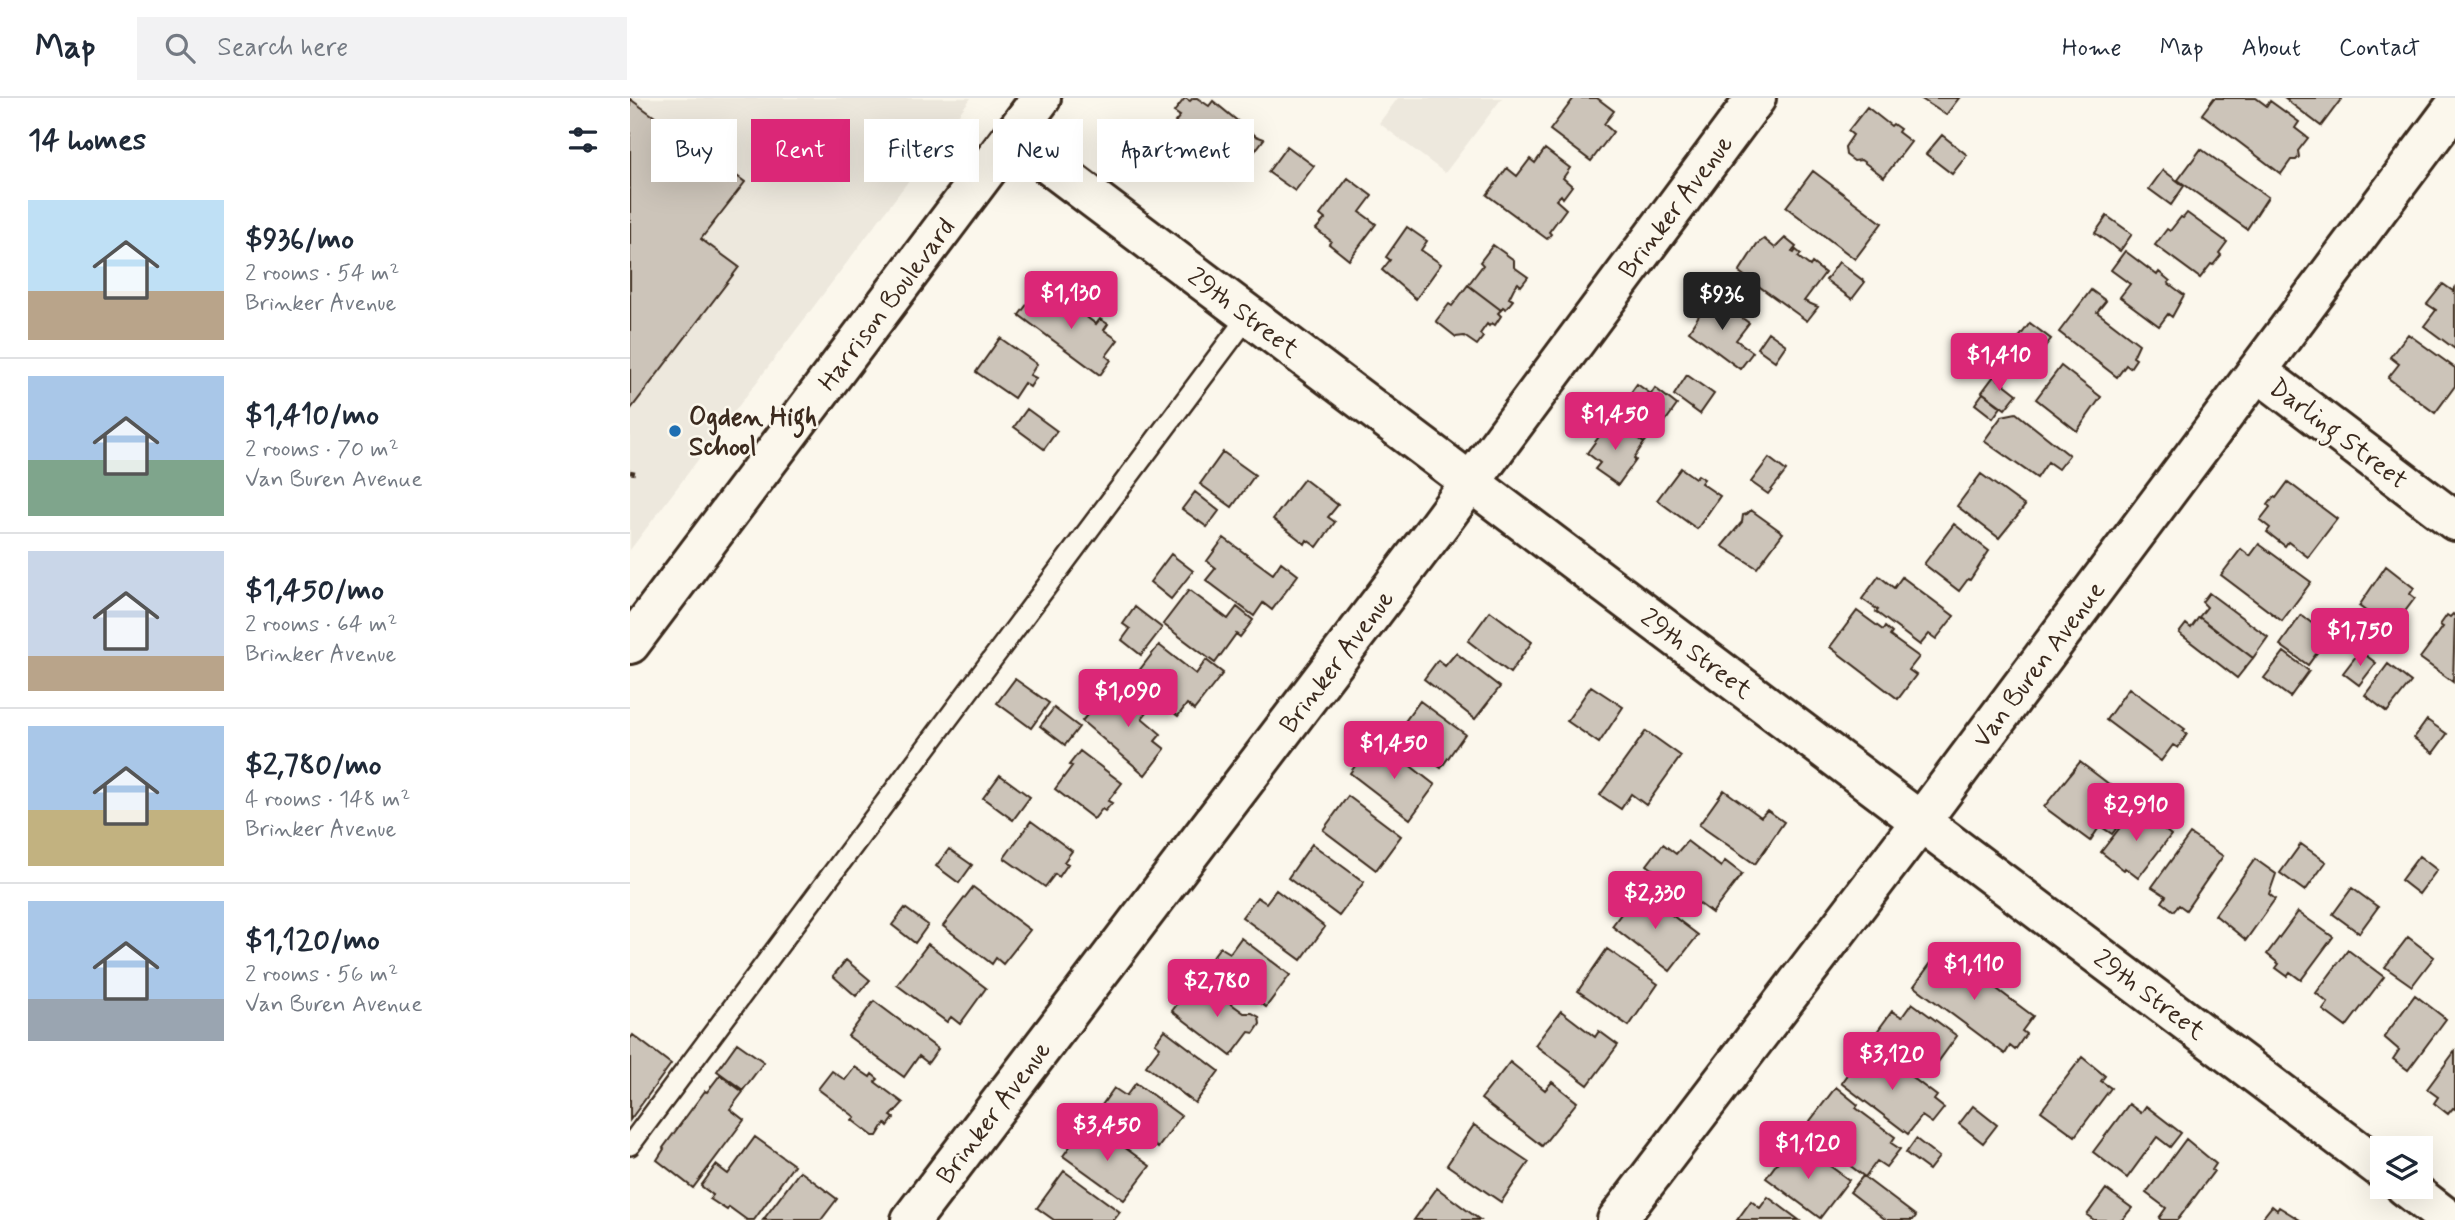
<!DOCTYPE html>
<meta charset="utf-8">
<style>
body{margin:0;font-family:Mynerve,sans-serif;background:#f2f2f3;color:#1f2937;height:100vh;display:flex;flex-direction:column;font-size:26px;white-space:nowrap}
*{box-sizing:border-box;margin:0}
p{font-size:23px;color:#747a83}
.icon{flex:none;width:38px;height:38px;fill:none;stroke:currentColor;stroke-width:2;stroke-linecap:round;stroke-linejoin:round}
.map{position:relative;flex:1;overflow:hidden}
.side{display:flex;flex-direction:column;background:#fff;width:630px}
.side>*{flex:none}
.top-card{position:absolute;left:21px;top:21px;width:665px;height:63px;display:flex;gap:14px}
.buttons{position:absolute;left:1740px;top:1038px;display:grid;gap:14px}
.buttons a{display:grid;place-items:center;width:63px;height:63px;border-radius:0px;background:#fff;box-shadow:0 7px 28px #0002;font-size:35px}
.price{position:absolute;translate:-50% -60px;padding:0 16px;border-radius:7px;background:#db2777;color:#fff;font-size:23px;line-height:46px;filter:drop-shadow(0 2px 4px #0008)}
.price::after{content:'';position:absolute;left:50%;top:42px;width:21px;height:16px;margin-left:-10px;background:inherit;clip-path:polygon(0 0,100% 0,50% 100%)}
.price.on{background:#222;color:#fff}
ul{padding:0;list-style:none}
li{display:flex;align-items:center;gap:21px;height:175px;padding:0 28px}
li+li{border-top:2px solid #e0e1e3}
li span{display:grid;place-items:center;flex:none;width:196px;height:140px;border-radius:0px;color:#555}
li>.icon{margin-inline-start:auto}
span .icon{width:84px;height:84px;fill:#fffc;stroke-width:1}
li b{font-size:30px}
h2{display:flex;justify-content:space-between;align-items:center;height:84px;padding:0 28px;font-size:30px}
.chip{padding:0 24px;border-radius:0px;background:#fff;box-shadow:0 7px 28px #0002;font-size:24px;line-height:63px}
.chip.on{background:#db2777;color:#fff}
header{display:flex;align-items:center;gap:42px;box-sizing:border-box;height:98px;padding:0 35px;background:#fff;border-bottom:2px solid #e0e1e3}
header strong{font-size:33px}
nav{display:flex;gap:38px;margin-inline-start:auto;font-size:24px}
.search{width:490px;height:63px;background:#f2f2f3;display:flex;align-items:center;gap:18px;box-sizing:border-box;padding:0 24px;border-radius:0px;color:#747a83;font-size:26px}
main{display:flex;flex:1;min-height:0}
.map>svg:first-child{display:block}
.built{fill:#ede8dd}
.building{fill:#ccc4b9;stroke:#3b2a1e;stroke-width:2}
.lines{fill:none;stroke-linecap:round;stroke-linejoin:round}
.service-casing{stroke:#3b2a1e;stroke-width:24}
.minor-casing{stroke:#3b2a1e;stroke-width:44}
.primary-casing{stroke:#3b2a1e;stroke-width:44}
.path{stroke:#3b2a1e;stroke-width:4.5;stroke-dasharray:5 5;stroke-linecap:butt}
.service{stroke:#fbf7ec;stroke-width:19}
.minor{stroke:#fbf7ec;stroke-width:38}
.primary{stroke:#fbf7ec;stroke-width:38}
.poi-dot{fill:#1f6fb2;stroke:#fbf7ec;stroke-width:2.5}
.labels{text-anchor:middle;stroke-width:5;stroke-linejoin:round;paint-order:stroke}
.street-label{font-size:26px;fill:#3b2a1e;stroke:#fbf7ec}
.poi-label{font-size:26px;font-weight:bold;fill:#3b2a1e;stroke:#fbf7ec;text-anchor:start}
</style>
<header>
<strong>Map</strong>
<div class="search"><svg class="icon" aria-label="search" viewBox="0 0 24 24"><circle cx="10" cy="10" r="6"/><path d="M15 15l6 6"/></svg>Search here</div>
<nav><a>Home</a><a>Map</a><a>About</a><a>Contact</a></nav>
</header>
<main>
<section class="side">
<h2>14 homes<svg class="icon" aria-label="filters" viewBox="0 0 24 24"><path d="M4 7h16M4 17h16"/><circle cx="9" cy="7" r="2"/><circle cx="15" cy="17" r="2"/></svg></h2>
<ul>
<li><span style="background:linear-gradient(#bfe0f5 65%,#b9a48a 0)"><svg class="icon" aria-label="home" viewBox="0 0 24 24"><path d="M3 11l9-7 9 7M6 9v11h12V9"/></svg></span><div><b>$936/mo</b><p>2 rooms · 54 m²</p><p>Brinker Avenue</p></div></li>
<li><span style="background:linear-gradient(#a9c7e8 60%,#7fa58c 0)"><svg class="icon" aria-label="home" viewBox="0 0 24 24"><path d="M3 11l9-7 9 7M6 9v11h12V9"/></svg></span><div><b>$1,410/mo</b><p>2 rooms · 70 m²</p><p>Van Buren Avenue</p></div></li>
<li><span style="background:linear-gradient(#c9d6e8 75%,#b9a48a 0)"><svg class="icon" aria-label="home" viewBox="0 0 24 24"><path d="M3 11l9-7 9 7M6 9v11h12V9"/></svg></span><div><b>$1,450/mo</b><p>2 rooms · 64 m²</p><p>Brinker Avenue</p></div></li>
<li><span style="background:linear-gradient(#a9c7e8 60%,#c2b280 0)"><svg class="icon" aria-label="home" viewBox="0 0 24 24"><path d="M3 11l9-7 9 7M6 9v11h12V9"/></svg></span><div><b>$2,780/mo</b><p>4 rooms · 148 m²</p><p>Brinker Avenue</p></div></li>
<li><span style="background:linear-gradient(#a9c7e8 70%,#9aa5b1 0)"><svg class="icon" aria-label="home" viewBox="0 0 24 24"><path d="M3 11l9-7 9 7M6 9v11h12V9"/></svg></span><div><b>$1,120/mo</b><p>2 rooms · 56 m²</p><p>Van Buren Avenue</p></div></li>
</ul>
</section>
<div class="map">
<svg width="1825" height="1122" viewBox="0 0 1825 1122">
<rect width="100%" height="100%" fill="#fbf7ec"/>
<filter id="ink" filterUnits="userSpaceOnUse"><feTurbulence type="fractalNoise" baseFrequency=".0143" numOctaves="2"/><feDisplacementMap in="SourceGraphic" scale="14" xChannelSelector="R" yChannelSelector="G"/><feConvolveMatrix kernelMatrix="1 2 1 2 8 2 1 2 1" color-interpolation-filters="sRGB"/></filter>
<g filter="url(#ink)">
<path class="built" d="M0 0H341L0 452Z
M768 0H872L815 75 749 25Z"/>
<path class="building" d="M555 0 560 3 563 0H567L579 8 583 3 626 38 634 41 615 66 611 63 602 77 587 66 583 70 573 63 581 51 545 24 550 18 544 14Z
M944 0H967L984 13 974 26 983 34 961 63 920 32Z
M1290 0H1329L1316 17Z
M1584 0H1626L1637 8 1640 3 1669 24 1665 30 1678 40 1668 53 1669 59 1666 62H1661L1651 76 1572 16Z
M1654 0H1712L1691 28Z
M0 1 115 84 71 141 109 169 0 312Z
M1237 9 1261 28 1263 26 1270 31 1268 34 1281 44 1254 79 1231 62 1224 63 1216 57 1215 49 1223 37 1218 33Z
M1312 37 1337 57 1322 76 1296 56Z
M657 48 684 68 665 93 638 74Z
M915 51 940 70 933 80 942 88 933 100 931 97 926 102 936 111 919 134 921 136 917 141 857 97 877 70 887 78 900 61 905 65Z
M1571 51 1638 99 1617 131 1548 82Z
M1533 72 1554 88 1541 107 1519 91Z
M1183 73 1252 125 1225 161 1156 109Z
M718 80 742 98 730 114 746 126 719 162 699 146 701 143 686 131 695 121 690 117Z
M1557 115 1597 144 1589 155 1591 157 1583 167 1581 166 1570 180 1525 147 1537 131 1540 133 1551 119 1553 120Z
M1477 118 1502 136 1490 153 1465 135Z
M777 129 797 143 791 152 811 166 786 201 752 172 760 162 756 159Z
M1155 140 1166 149 1162 154 1164 155 1166 152 1171 156 1168 159 1180 168 1182 165 1195 175 1174 203 1188 209 1177 223 1109 174 1127 146 1134 141 1145 150Z
M863 147 884 162V169L898 179 891 188 888 185 884 190 879 200 883 202 876 211 873 209 871 212 838 187 853 167 850 164Z
M1495 153 1527 177 1529 174 1540 183 1538 185 1554 197 1542 219 1538 216 1529 228 1490 199 1500 186 1481 172Z
M1209 164 1235 184 1222 201 1196 182Z
M1813 186 1823 193 1825 190V251L1794 228 1806 212 1797 206Z
M838 187 871 212 868 215 871 218 865 227 862 225 859 228 857 226 850 236 853 239 847 247 834 238 826 239 806 223 819 206 822 208Z
M1461 192 1476 203 1467 214 1509 246 1503 259 1506 261 1500 270 1496 267 1487 279 1429 234Z
M405 196 414 203 418 197 423 202 427 197 466 226 470 221 478 226 474 232 488 242 476 258 481 262 470 277 389 217Z
M1085 200 1119 225 1106 242 1123 254 1110 271 1059 233 1075 208 1077 210Z
M1400 225 1421 241 1409 256 1388 241Z
M1138 234 1156 247 1145 263 1127 250Z
M1778 236 1825 270V288L1805 315 1758 280 1769 266 1760 259Z
M370 240 407 266 400 277 406 280 400 289 394 285 384 300 346 274Z
M1431 268 1471 299 1447 333 1406 301Z
M1057 277 1084 296 1070 316 1044 297Z
M1364 278 1387 296 1375 311 1352 294Z
M1007 286 1021 296 1025 290 1047 307 1029 332 1026 330 1014 345 982 321Z
M1353 295 1371 309 1363 320 1345 306Z
M397 311 427 333 414 351 384 329Z
M1386 315 1439 357 1428 371 1418 364 1407 380 1354 343 1372 318Z
M982 321 1014 345 1004 360 1006 362 988 387 965 371 970 365 957 355Z
M593 354 625 377 602 409 570 386Z
M1139 360 1156 373 1138 396 1121 384Z
M1051 370 1065 380 1068 377 1074 381 1071 385 1090 398 1067 431 1027 402Z
M1351 376 1395 408 1369 440 1327 408Z
M674 381 708 407 698 419 705 424 687 449 677 442 675 446 643 421Z
M1658 384 1707 421 1678 459 1658 444 1655 448 1637 434 1640 430 1630 422 1640 409 1638 407 1644 399 1646 400Z
M565 394 589 413 577 429 552 411Z
M1121 412 1153 435 1127 470 1092 448 1112 424 1113 417 1117 416Z
M1324 426 1359 453 1340 482 1338 481 1329 493 1294 466Z
M594 440 643 476 651 464 668 477 642 512 633 505 624 518 576 482 586 470 577 463Z
M1629 446 1681 484 1652 523 1591 477 1611 451 1620 458Z
M541 456 563 473 541 501 520 484Z
M1756 468 1784 490 1780 496 1785 500 1761 532 1729 508Z
M1249 478 1264 490 1272 479 1324 518 1306 541 1299 536 1290 547 1246 514 1248 512 1232 501Z
M559 492 598 521 607 509 623 522 610 539 606 536 585 565 533 526Z
M1579 495 1638 539 1623 560 1569 519 1577 509 1572 504Z
M505 509 532 530 511 557 492 542 500 531 493 526Z
M860 513 902 544 880 575 838 543Z
M1227 513 1253 532 1255 529 1262 535 1260 538 1289 559 1279 572 1286 577 1268 601 1200 549Z
M1823 516 1825 518 1823 584 1790 560 1813 529 1810 527 1817 517 1820 519Z
M1671 517 1699 538 1678 567 1650 547Z
M1569 519 1623 560 1607 580 1549 535 1556 526 1561 530Z
M529 547 566 576 576 562 593 575 564 612 557 606 548 618 501 583Z
M1730 553 1746 565 1729 587 1713 575Z
M1654 554 1679 573 1660 599 1634 580Z
M826 555 870 589 845 621 794 581 808 562 815 568Z
M1758 566 1781 584 1757 614 1735 597Z
M385 581 419 605 401 630 367 605Z
M496 587 522 608 512 620 531 636 525 643 535 651 515 677 452 623 466 606 475 613Z
M961 588 993 609 969 645 937 623Z
M1499 590 1555 631 1553 633 1557 636 1548 650 1543 647 1531 663 1476 622Z
M790 603 835 636 811 670 765 637Z
M424 610 449 629 435 647 410 628Z
M1797 622 1817 636 1803 655 1784 640Z
M1016 633 1051 658 1016 707 1001 696 991 711 970 697Z
M755 648 805 687 780 721 720 675 733 657 743 664Z
M450 653 492 685 478 703 482 705 475 713 472 711 464 721 425 691 442 668 439 667Z
M1450 664 1505 706 1482 736 1470 728 1460 743 1414 709Z
M370 677 400 699 383 722 353 700Z
M1094 692 1131 719 1137 712 1154 724 1125 766 1069 727Z
M718 698 771 738 746 772 693 732Z
M1506 709 1541 737 1508 780 1495 770 1494 772 1471 754Z
M401 723 442 753 434 764 438 766 429 779 425 776 415 789 374 760Z
M1560 736 1593 758 1556 812 1549 807 1544 813 1532 804 1536 798 1522 789Z
M1057 743 1091 769 1095 763 1112 776 1082 815 1017 767 1033 746 1046 756Z
M682 746 734 784 709 818 658 780Z
M1671 746 1696 764 1675 793 1650 775Z
M319 751 342 767 329 785 306 768Z
M1789 758 1807 772 1789 796 1771 782Z
M1625 761 1646 776 1639 796 1645 801 1616 842 1585 817Z
M343 789 400 832 373 866 366 860 362 866 313 828Z
M1722 790 1748 809 1729 835 1703 816Z
M646 792 695 829 671 862 612 819 627 799 636 805Z
M1009 792 1068 837 1040 873 982 828Z
M275 810 298 827 285 845 262 827Z
M1668 814 1703 839 1671 882 1660 874 1657 878 1646 870 1649 866 1637 856Z
M1778 839 1804 859 1782 888 1755 869Z
M611 840 660 877 636 909 578 865 590 849 600 855Z
M298 846 356 890 330 926 321 919 317 924 267 887Z
M1312 850 1403 918 1392 933 1396 936 1385 952 1380 948 1375 956 1284 888Z
M977 851 1028 886 999 928 948 893Z
M1718 852 1754 879 1716 929 1693 912 1698 905 1686 895Z
M216 862 240 882 226 898 203 878Z
M575 887 614 915H622L629 919 630 926 624 935 619 934 601 958 542 913 557 893 566 899Z
M1785 897 1816 921 1778 972 1763 961 1769 952 1754 939Z
M244 903 308 951 298 965 289 958 274 979 218 938Z
M1282 905 1327 938 1300 975 1246 935 1262 913 1272 919Z
M931 913 965 939 969 933 988 947 958 987 905 947Z
M535 932 589 973 565 1005 516 968 530 949 525 945Z
M3 937 41 966 0 1022V941Z
M107 945 134 964 113 992 87 973Z
M1247 953 1307 998 1304 1002 1314 1010 1302 1025 1292 1018 1278 1036 1211 985 1231 957 1239 964Z
M1825 953V1011L1823 1010 1818 1016 1804 1005 1808 999 1797 991Z
M1452 959 1475 978 1471 983 1481 990 1445 1038 1411 1013Z
M880 964 915 992 922 984 947 1004 912 1048 851 1001Z
M225 969 240 979 242 976 248 981 245 984 273 1005 261 1018 264 1020 258 1028 255 1025 247 1038H243L222 1022 225 1019 188 991 202 973 215 982Z
M90 977 113 994 100 1011 114 1022 63 1090 27 1062 34 1051 33 1050 75 993 77 994Z
M506 985 551 1018 528 1050 472 1007 484 990 496 998Z
M1206 989 1228 1007 1226 1010 1265 1039 1261 1045 1270 1051 1256 1069 1247 1063 1235 1079 1173 1032Z
M1499 1006 1511 1015 1516 1008 1551 1035 1540 1049 1527 1039 1497 1080 1463 1054Z
M1343 1008 1367 1027 1353 1045 1329 1026Z
M844 1027 899 1064 871 1104 817 1067Z
M468 1030 520 1068 494 1102 433 1058 449 1036 458 1044Z
M125 1039 164 1067 124 1122H117L99 1109 97 1112 80 1101 83 1097 71 1088 86 1067 98 1076Z
M1286 1041 1309 1059 1299 1072 1276 1055Z
M1556 1041 1586 1066 1582 1072 1584 1073 1549 1120 1547 1122H1531L1529 1120 1536 1110 1516 1095Z
M1173 1048 1219 1082 1190 1120 1136 1080 1153 1057 1162 1064Z
M170 1073 207 1101 191 1122H133Z
M434 1073 490 1114 484 1122H424L407 1110Z
M1233 1078 1286 1118 1283 1122H1256L1220 1094Z
M807 1090 850 1122H784Z
M1476 1091 1502 1110 1492 1122H1464L1457 1117Z
M1138 1099 1169 1122H1107L1121 1103 1130 1110Z
M1642 1108 1647 1112 1649 1109 1670 1122H1631Z"/>
<g class="lines">
<defs>
<path id="service" d="M0 1047 619 217"/>
<path id="minor" d="M382 39 1752 1071
M1627 273 1825 423
M1775 1088 1819 1122
M281 1122 803 435 1126 0
M987 1122 1291 723 1825 8"/>
<path id="primary" d="M0 546 411 0"/>
</defs>
<use href="#service" class="service-casing"/>
<use href="#minor" class="minor-casing"/>
<use href="#primary" class="primary-casing"/>
<path class="path" d="M0 374 5 375"/>
<use href="#service" class="service"/>
<use href="#minor" class="minor"/>
<use href="#primary" class="primary"/>
</g>
</g>
<circle class="poi-dot" cx="45" cy="333" r="7"/>
<g class="labels">
<g class="street-label">
<text transform="translate(1045 108) rotate(-53)" y="9">Brinker Avenue</text>
<text transform="translate(256 206) rotate(-53)" y="9">Harrison Boulevard</text>
<text transform="translate(614 214) rotate(37)" y="9">29th Street</text>
<text transform="translate(1709 335) rotate(37)" y="9">Darling Street</text>
<text transform="translate(1067 555) rotate(37)" y="9">29th Street</text>
<text transform="translate(706 563) rotate(-53)" y="9">Brinker Avenue</text>
<text transform="translate(1408 566) rotate(-53)" y="9">Van Buren Avenue</text>
<text transform="translate(1520 896) rotate(37)" y="9">29th Street</text>
<text transform="translate(363 1014) rotate(-53)" y="9">Brinker Avenue</text>
</g>
<g class="poi-label">
<text x="59" y="327">Ogden High<tspan x="59" dy="30">School</tspan></text>
</g>
</g>
</svg>
<div class="buttons">
<a><svg class="icon" aria-label="layers" viewBox="0 0 24 24"><path d="M12 4l9 5-9 5-9-5zM3 14l9 5 9-5"/></svg></a>
</div>
<b class="price" style="left:441px;top:233px">$1,130</b>
<b class="price on" style="left:1092px;top:234px">$936</b>
<b class="price" style="left:1369px;top:295px">$1,410</b>
<b class="price" style="left:985px;top:354px">$1,450</b>
<b class="price" style="left:1730px;top:570px">$1,750</b>
<b class="price" style="left:498px;top:631px">$1,090</b>
<b class="price" style="left:764px;top:683px">$1,450</b>
<b class="price" style="left:1506px;top:745px">$2,910</b>
<b class="price" style="left:1025px;top:833px">$2,330</b>
<b class="price" style="left:1344px;top:904px">$1,110</b>
<b class="price" style="left:587px;top:921px">$2,780</b>
<b class="price" style="left:1262px;top:994px">$3,120</b>
<b class="price" style="left:477px;top:1065px">$3,450</b>
<b class="price" style="left:1178px;top:1083px">$1,120</b>
<div class="top-card">
<a class="chip">Buy</a>
<a class="chip on">Rent</a>
<a class="chip">Filters</a>
<a class="chip">New</a>
<a class="chip">Apartment</a>
</div>
</div>
</main>
